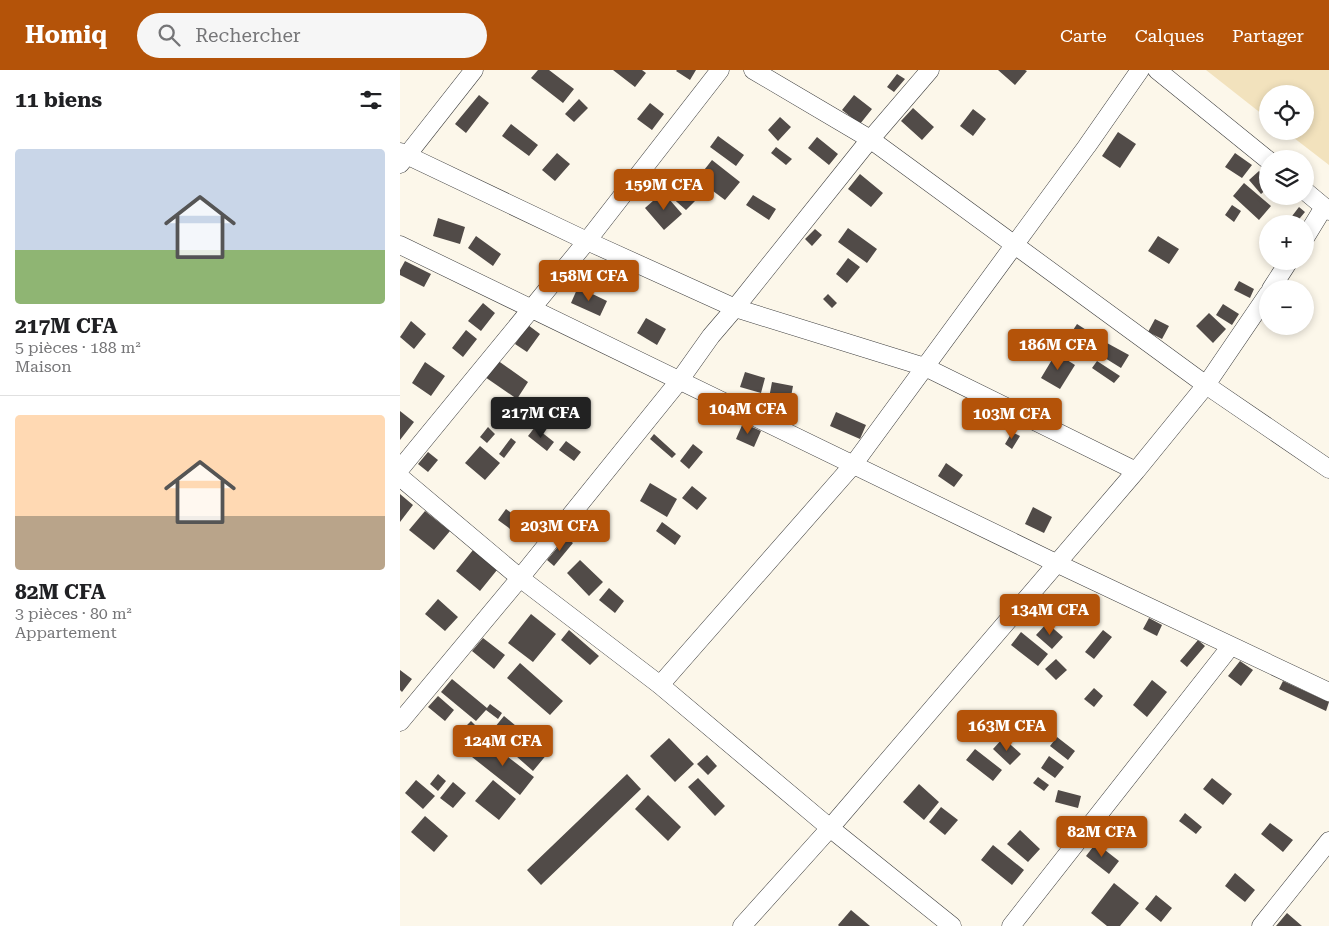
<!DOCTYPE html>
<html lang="fr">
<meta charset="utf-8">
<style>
body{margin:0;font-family:"Roboto Serif",serif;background:#f6f6f6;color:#202124;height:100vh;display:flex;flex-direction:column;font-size:19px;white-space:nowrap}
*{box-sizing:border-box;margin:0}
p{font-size:16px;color:#757577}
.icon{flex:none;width:28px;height:28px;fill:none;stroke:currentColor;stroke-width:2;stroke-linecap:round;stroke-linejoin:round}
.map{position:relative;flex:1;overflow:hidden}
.drawer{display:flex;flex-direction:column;background:#fff;width:400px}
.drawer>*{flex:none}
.controls{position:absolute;left:859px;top:15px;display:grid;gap:10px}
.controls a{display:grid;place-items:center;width:55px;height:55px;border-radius:50%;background:#fff;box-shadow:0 2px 8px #0003;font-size:25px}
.price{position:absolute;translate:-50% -42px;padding:0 11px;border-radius:5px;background:#b45309;color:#fff;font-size:16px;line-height:32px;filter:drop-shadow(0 1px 2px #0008)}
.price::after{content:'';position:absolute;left:50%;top:30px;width:15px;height:11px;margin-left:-8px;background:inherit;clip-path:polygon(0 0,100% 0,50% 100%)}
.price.on{background:#222;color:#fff}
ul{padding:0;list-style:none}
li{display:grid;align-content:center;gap:10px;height:265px;padding:0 15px}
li+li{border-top:1px solid #e0e0e0}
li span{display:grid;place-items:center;height:155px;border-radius:5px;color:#555}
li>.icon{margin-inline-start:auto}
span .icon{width:90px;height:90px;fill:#fffc;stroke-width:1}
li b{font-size:21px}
h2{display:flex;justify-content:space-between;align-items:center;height:60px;padding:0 15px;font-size:21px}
header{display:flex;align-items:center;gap:30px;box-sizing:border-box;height:70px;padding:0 25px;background:#b45309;color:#fff}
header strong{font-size:24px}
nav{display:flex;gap:28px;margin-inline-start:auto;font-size:18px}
.search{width:350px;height:45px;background:#f6f6f6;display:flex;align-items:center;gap:12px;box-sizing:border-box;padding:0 18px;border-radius:28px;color:#757577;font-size:19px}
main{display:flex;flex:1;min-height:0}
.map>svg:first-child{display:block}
.sand{fill:#f2e2bd}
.building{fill:#514b48}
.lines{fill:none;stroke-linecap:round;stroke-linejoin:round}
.minor-casing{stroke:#3d3d3d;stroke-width:19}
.minor{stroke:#fff;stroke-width:18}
</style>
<header>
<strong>Homiq</strong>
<div class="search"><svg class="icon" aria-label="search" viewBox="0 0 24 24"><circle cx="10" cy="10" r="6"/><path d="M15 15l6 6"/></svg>Rechercher</div>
<nav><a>Carte</a><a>Calques</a><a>Partager</a></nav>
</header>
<main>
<section class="drawer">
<h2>11 biens<svg class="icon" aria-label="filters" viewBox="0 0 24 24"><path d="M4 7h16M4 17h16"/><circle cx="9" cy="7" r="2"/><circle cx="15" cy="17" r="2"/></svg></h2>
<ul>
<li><span style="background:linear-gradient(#c9d6e8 65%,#8fb573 0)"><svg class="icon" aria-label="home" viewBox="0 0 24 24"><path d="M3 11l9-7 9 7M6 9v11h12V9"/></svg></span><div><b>217M CFA</b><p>5 pièces · 188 m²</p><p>Maison</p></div></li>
<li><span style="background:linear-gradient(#ffd9b3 65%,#b9a48a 0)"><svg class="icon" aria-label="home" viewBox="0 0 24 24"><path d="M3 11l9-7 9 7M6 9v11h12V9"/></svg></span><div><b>82M CFA</b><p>3 pièces · 80 m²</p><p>Appartement</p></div></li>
</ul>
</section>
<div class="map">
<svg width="929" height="856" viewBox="0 0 929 856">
<rect width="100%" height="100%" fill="#fcf7ea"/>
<path class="sand" d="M806 0H929V95L885 61H905V24H868L867 48Z"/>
<path class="building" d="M138 0H149L174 19 163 33 131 8Z
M213 0H242L246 3 235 17Z
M277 0H296L290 10 276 1Z
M598 0H625L627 1 615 15Z
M497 4 505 9 494 22 487 17Z
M79 25 89 33 66 63 55 54Z
M454 25 472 39 460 54 442 40Z
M179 29 188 38 174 52 165 44Z
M250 33 264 44 252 60 237 49Z
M513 38 534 57 522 70 501 51Z
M573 39 586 49 573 66 560 56Z
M380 47 391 57 378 71 368 60Z
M111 54 138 75 129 86 102 66Z
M718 62 736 74 720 98 702 86Z
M318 66 344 85 336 96 310 77Z
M417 67 438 84 429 95 408 78Z
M376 77 392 89 386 95 371 83Z
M157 83 170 94 155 111 142 100Z
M835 83 852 95 842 108 825 97Z
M312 90 340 112 325 130 297 109Z
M263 100 296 130 286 140 253 111Z
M859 101 868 110V118L861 124 849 110Z
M460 104 483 123 471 137 448 119Z
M844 113 871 136 859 150 833 126Z
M263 122 282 144 264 160 245 138Z
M353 125 376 139 369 150 346 135Z
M832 135 841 141 834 152 825 145Z
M899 137 905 142 895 154 889 150Z
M38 148 65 157 60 174 33 166Z
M448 158 477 179 467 193 438 172Z
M415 159 422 165 412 176 405 169Z
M76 166 101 184 93 196 68 178Z
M758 166 779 179 769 194 748 181Z
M448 188 460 197 447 213 436 204Z
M5 191 31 204 24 217 0 205V200Z
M839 211 854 219 850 228 834 220Z
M178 217 207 231 200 246 171 233Z
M428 224 437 233 432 238 423 229Z
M83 233 95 243 81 261 68 251Z
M823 234 839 244 832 255 816 245Z
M809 243 826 259 813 273 796 256Z
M246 248 266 259 257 275 237 263Z
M755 249 769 256 762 269 748 262Z
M11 251 26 264 14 279 0 267Z
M677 254 694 265 681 285 664 274Z
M128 255 140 264 127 282 115 274Z
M66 260 77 269 63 287 52 278Z
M707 273 729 285 721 298 700 285Z
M656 283 675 295 660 319 641 308Z
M97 290 128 312 117 329 85 307Z
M697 291 720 306 714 313 692 298Z
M25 292 45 306 31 326 12 313Z
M345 302 365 308 361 323 340 317Z
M372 312 393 316 390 332 369 328Z
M0 341 14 352 0 370Z
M436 342 466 355 460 369 430 356Z
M343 353 361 361 354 377 336 369Z
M88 357 95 364 87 373 80 367Z
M135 357 154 372 147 381 128 366Z
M612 362 620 366 612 379 605 374Z
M254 364 276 384 272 388 250 369Z
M111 368 116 372 104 388 99 384Z
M166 371 181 382 174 391 159 380Z
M293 374 303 382 289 399 280 391Z
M80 376 100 393 85 410 65 393Z
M28 382 38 390 28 402 18 394Z
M546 393 563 405 554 417 538 406Z
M250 413 277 429 267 447 240 431Z
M292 416 307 428 297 440 282 428Z
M0 424 13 435 0 452Z
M633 437 652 447 644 463 625 454Z
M106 439 129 456 121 467 98 450Z
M25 441 50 461 34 480 9 460Z
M262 452 281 466 275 475 256 461Z
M166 467 173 473 154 496 147 490Z
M73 480 97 500 80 521 56 501Z
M180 490 203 512 189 526 167 503Z
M209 518 224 531 215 543 199 530Z
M38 529 58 547 45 561 25 544Z
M131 544 156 564 133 592 108 573Z
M749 548 762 555 757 566 743 559Z
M647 553 663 567 652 579 636 565Z
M169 560 199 586 190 595 161 570Z
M703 560 712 567 694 589 685 582Z
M621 562 648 584 638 596 611 575Z
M83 568 105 585 94 599 72 581Z
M798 570 805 576 787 597 780 591Z
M656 589 667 600 656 610 645 599Z
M840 591 853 600 841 616 828 606Z
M120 593 163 631 150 645 107 608Z
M0 600 12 609 2 622 0 620Z
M52 609 87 638 90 634 102 643 98 649 86 640 76 651 41 622Z
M752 610 767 622 747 647 733 635Z
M883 611 929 632 926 641 879 619Z
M694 618 703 626 694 637 684 629Z
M38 626 54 640 45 651 28 637Z
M104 646 148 683 133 701 90 663Z
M71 651 79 659 73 666 64 658Z
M657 667 675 681 668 690 650 676Z
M269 668 294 694 275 712 250 686Z
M603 668 621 684 610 695 593 679Z
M86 670 134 707 120 725 72 687Z
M575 679 602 700 593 711 566 690Z
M307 685 317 696 308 705 297 694Z
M649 686 664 697 655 708 641 698Z
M38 704 46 711 38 721 30 714Z
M227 704 241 719 141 815 127 800Z
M638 707 649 715 644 721 633 713Z
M298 708 325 736 315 746 288 717Z
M812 708 832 724 823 735 803 719Z
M16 710 35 726 23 739 5 723Z
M93 710 116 729 99 750 75 731Z
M53 712 66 723 53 738 40 728Z
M519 714 539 732 524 750 503 732Z
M658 720 681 726 678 738 655 732Z
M248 725 281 757 268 771 235 739Z
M541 737 558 750 545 765 529 752Z
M785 743 802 757 796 764 779 751Z
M25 746 48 766 34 782 11 762Z
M870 753 893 770 883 782 861 764Z
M620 760 640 779 628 792 607 774Z
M696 773 719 791 709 804 686 786Z
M593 775 624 800 612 815 581 790Z
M835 803 855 820 845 832 825 816Z
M714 813 739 833 720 856H707L691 843Z
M756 825 772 838 761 852 745 839Z
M451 840 470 856H439L438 855Z
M887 843 902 856H876Z"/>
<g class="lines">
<defs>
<path id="minor" d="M353 0 470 69 806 315 929 399
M757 0 868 90
M0 82 187 171 335 238 525 297 736 401
M0 94 74 0
M905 121 929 141
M905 168 924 137
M0 175 658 494 929 622
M871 219 889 191
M0 399 187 171 320 0
M0 407 120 508 260 615 430 758 552 856
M260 615 453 395 687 76 740 0
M0 652 120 508 279 311 311 266 335 238 463 78 530 0
M342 856 430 758 736 401 806 315 868 224
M611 856 831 576
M861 856 929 771"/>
</defs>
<use href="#minor" class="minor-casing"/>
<use href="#minor" class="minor"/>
</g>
</svg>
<div class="controls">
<a><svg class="icon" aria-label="locate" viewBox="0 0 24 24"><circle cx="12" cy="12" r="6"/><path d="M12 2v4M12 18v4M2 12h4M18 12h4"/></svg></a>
<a><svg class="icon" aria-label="layers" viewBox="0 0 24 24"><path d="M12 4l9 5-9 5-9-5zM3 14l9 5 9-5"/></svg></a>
<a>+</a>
<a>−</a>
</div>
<b class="price" style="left:264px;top:141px">159M CFA</b>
<b class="price" style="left:189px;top:232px">158M CFA</b>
<b class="price" style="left:658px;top:301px">186M CFA</b>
<b class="price" style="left:348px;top:365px">104M CFA</b>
<b class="price on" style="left:141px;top:369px">217M CFA</b>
<b class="price" style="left:612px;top:370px">103M CFA</b>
<b class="price" style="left:160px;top:482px">203M CFA</b>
<b class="price" style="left:650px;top:566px">134M CFA</b>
<b class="price" style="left:607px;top:682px">163M CFA</b>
<b class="price" style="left:103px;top:697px">124M CFA</b>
<b class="price" style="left:702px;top:788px">82M CFA</b>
</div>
</main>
